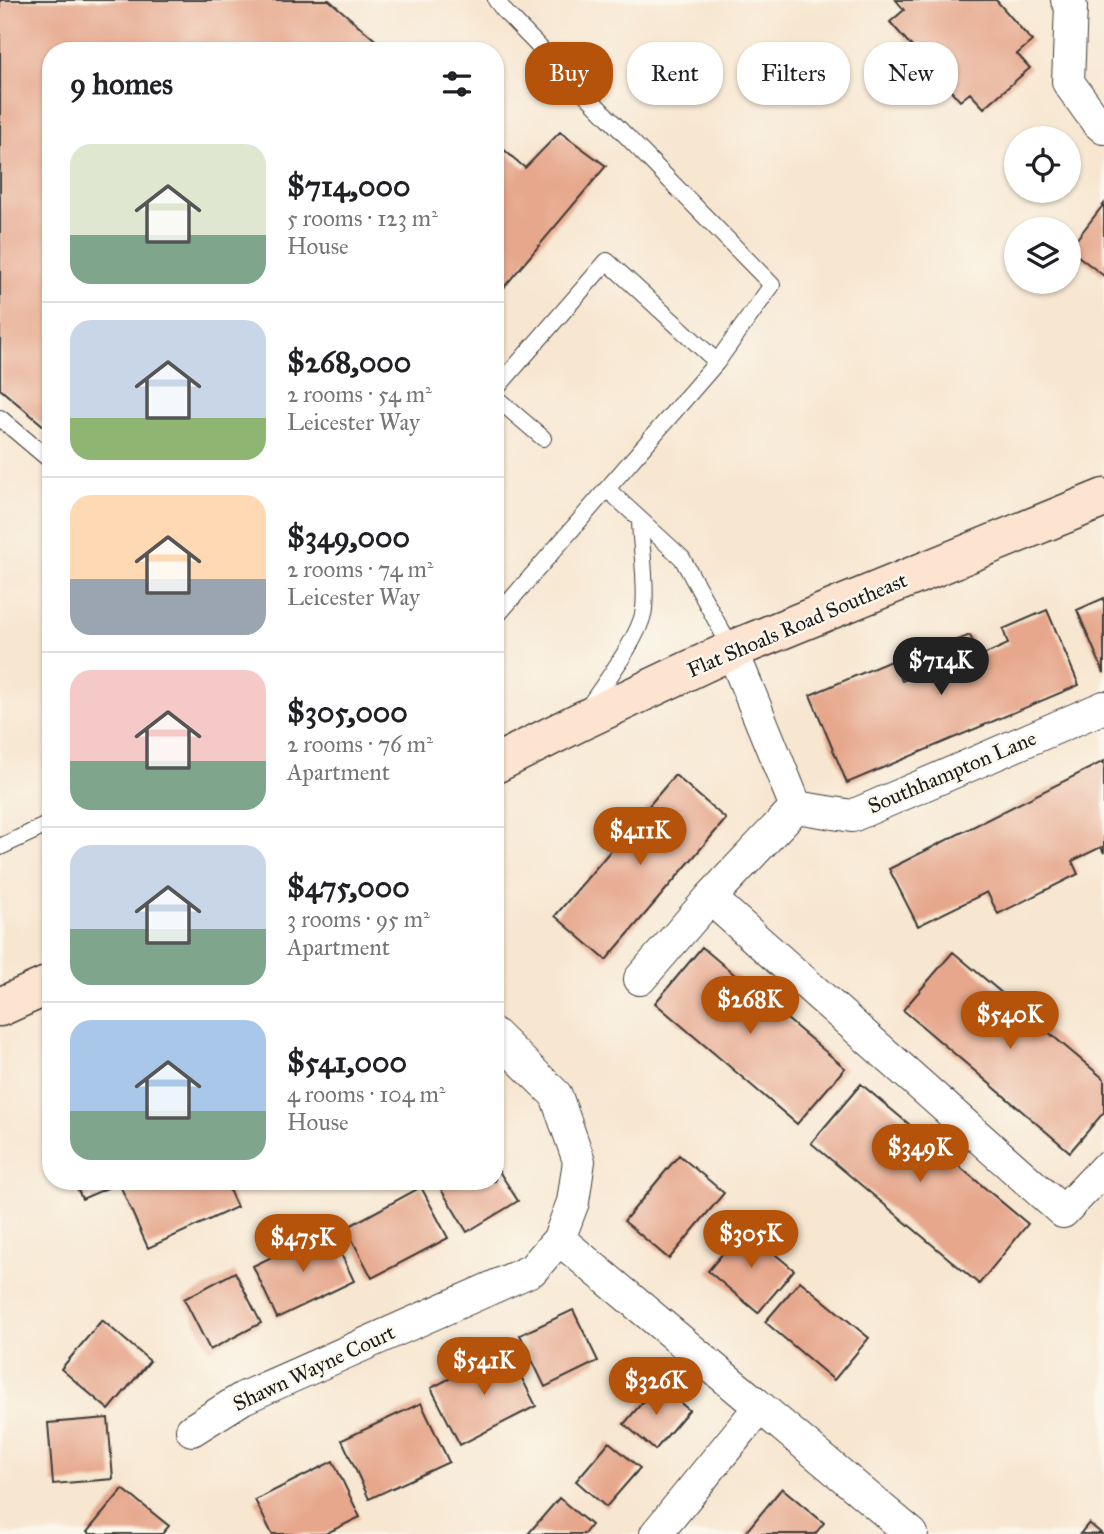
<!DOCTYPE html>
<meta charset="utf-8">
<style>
body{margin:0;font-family:"IM FELL Great Primer",serif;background:#f6f6f6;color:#202124;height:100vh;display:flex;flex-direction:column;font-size:26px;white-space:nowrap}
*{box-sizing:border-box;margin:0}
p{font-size:23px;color:#757577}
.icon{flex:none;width:38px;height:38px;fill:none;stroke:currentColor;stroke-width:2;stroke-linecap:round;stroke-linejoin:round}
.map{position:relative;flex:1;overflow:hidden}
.details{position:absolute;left:42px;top:42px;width:462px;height:1148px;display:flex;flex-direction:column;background:#fff;border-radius:28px;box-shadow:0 2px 5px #0004}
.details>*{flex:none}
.top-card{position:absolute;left:525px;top:42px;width:472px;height:63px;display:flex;gap:14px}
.fabs{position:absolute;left:1004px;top:126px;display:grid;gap:14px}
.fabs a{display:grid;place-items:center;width:77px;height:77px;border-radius:50%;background:#fff;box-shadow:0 2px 5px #0004;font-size:35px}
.price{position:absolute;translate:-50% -60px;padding:0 16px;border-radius:24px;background:#b45309;color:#fff;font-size:23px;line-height:46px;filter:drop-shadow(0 2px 4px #0008)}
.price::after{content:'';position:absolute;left:50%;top:42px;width:21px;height:16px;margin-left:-10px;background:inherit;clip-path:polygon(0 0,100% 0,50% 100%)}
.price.active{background:#222;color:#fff}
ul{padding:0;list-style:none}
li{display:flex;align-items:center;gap:21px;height:175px;padding:0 28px}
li+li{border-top:2px solid #e0e0e0}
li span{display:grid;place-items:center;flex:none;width:196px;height:140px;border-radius:21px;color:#555}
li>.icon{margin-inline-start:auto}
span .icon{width:84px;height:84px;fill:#fffc;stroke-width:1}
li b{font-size:30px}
h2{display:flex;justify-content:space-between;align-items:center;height:84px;padding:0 28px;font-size:30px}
.tag{padding:0 24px;border-radius:28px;background:#fff;box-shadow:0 2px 5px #0004;font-size:24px;line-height:63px}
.tag.active{background:#b45309;color:#fff}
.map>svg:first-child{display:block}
.building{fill:#e6a78c}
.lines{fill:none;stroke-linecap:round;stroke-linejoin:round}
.lane-casing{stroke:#3d3a37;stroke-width:18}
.street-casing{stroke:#3d3a37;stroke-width:34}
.secondary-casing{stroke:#3d3a37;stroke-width:41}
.lane{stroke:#fff;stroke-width:16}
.street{stroke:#fff;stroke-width:32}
.secondary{stroke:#fde4d1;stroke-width:38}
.labels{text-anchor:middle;stroke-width:5;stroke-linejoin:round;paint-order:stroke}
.street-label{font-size:21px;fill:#1c1c1c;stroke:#fbf7ec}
</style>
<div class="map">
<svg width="1104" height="1534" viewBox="0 0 1104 1534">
<rect width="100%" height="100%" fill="#fbf7ec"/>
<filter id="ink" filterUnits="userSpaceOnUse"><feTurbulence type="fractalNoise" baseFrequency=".0143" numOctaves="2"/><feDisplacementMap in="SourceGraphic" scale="14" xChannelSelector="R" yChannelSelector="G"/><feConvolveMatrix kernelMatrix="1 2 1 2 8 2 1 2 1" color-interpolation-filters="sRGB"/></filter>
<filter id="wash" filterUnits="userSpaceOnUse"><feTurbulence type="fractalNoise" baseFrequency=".00686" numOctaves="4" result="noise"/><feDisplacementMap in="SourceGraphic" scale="28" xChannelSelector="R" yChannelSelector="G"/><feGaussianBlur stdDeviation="1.57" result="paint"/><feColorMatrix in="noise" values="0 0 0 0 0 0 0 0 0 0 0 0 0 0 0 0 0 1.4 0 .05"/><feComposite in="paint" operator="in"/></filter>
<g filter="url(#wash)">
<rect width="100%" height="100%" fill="#f7e6d0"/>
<g id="blocks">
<path class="building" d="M0 0H329L388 51H51V432L0 389Z
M896 0H996L1032 41 1017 54 1030 68 984 108 970 93 960 101 890 22 904 10Z
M560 132 606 166 495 298V142L525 168Z
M1104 204V276L1069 249Z
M1104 598V673L1077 610Z
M1047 610 1079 685 847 783 810 695 893 660 902 681 930 670 924 654 970 635 979 657 1008 644 1003 629Z
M1104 761V853L1101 847 1072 861 1078 874 998 914 987 892 918 926 889 869Z
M675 775 726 819 606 960 555 916Z
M702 947 845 1068 797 1124 655 1003Z
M953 952 1104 1079V1112L1070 1152 903 1010Z
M861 1084 1028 1224 979 1284 811 1143Z
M679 1155 724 1193 669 1259 624 1221Z
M495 1165 518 1201 467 1232 437 1183 439 1181H495Z
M74 1181H225L237 1207 148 1248 119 1183 82 1199Z
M421 1187 448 1238 372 1278 346 1228Z
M744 1228 794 1270 758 1313 708 1271Z
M329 1229 354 1281 277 1318 253 1266Z
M235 1272 261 1323 210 1350 184 1299Z
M800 1281 869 1338 834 1380 765 1322Z
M573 1310 598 1361 545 1387 520 1335Z
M102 1320 150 1361 109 1410 61 1369Z
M507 1349 536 1406 460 1445 431 1388Z
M658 1384 689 1410 655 1450 624 1424Z
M421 1403 449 1462 369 1499 342 1440Z
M108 1418 113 1479 53 1484 48 1423Z
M609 1442 640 1468 606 1507 576 1481Z
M333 1461 360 1517 325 1534H272L255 1500Z
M782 1488 824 1523 815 1534H747L745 1533Z
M123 1489 169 1526 162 1534H90L87 1532Z
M559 1498 591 1525 584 1534H528Z
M1089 1523 1102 1534H1080Z"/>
</g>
</g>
<g filter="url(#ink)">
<use href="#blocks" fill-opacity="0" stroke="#3d3a37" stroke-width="2"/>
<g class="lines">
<defs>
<path id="lane" d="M495 390 607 261 717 362
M495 397 543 438
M0 418 51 461
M607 489 682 558 732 650
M495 618 717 362 772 285 506 13 496 0
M587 709C603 685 641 636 644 609 647 580 641 550 640 521
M0 847 51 823"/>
<path id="street" d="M1067 0 1071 6 1068 82 1097 122 1104 128
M796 807 852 816 1104 707
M710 898 1063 1212 1104 1169
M640 979 710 898 796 807 732 650
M559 1239 912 1534
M192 1430 243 1398 532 1270 559 1239 573 1202 579 1161 556 1095 495 1035
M656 1534 760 1407"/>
<path id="secondary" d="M495 764 579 722 732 650 1104 498
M0 1007 51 984"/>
</defs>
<use href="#lane" class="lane-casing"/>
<use href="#street" class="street-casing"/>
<use href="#secondary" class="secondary-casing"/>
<use href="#lane" class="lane"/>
<use href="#street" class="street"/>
<use href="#secondary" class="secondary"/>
</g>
</g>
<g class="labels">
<g class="street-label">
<text transform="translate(797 625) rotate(-23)" y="7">Flat Shoals Road Southeast</text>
<text transform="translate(952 772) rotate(-23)" y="7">Southhampton Lane</text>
<text transform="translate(314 1368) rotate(-25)" y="7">Shawn Wayne Court</text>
</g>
</g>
</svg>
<div class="fabs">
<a><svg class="icon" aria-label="locate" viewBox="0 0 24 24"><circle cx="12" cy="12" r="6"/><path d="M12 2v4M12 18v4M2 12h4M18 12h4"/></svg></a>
<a><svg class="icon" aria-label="layers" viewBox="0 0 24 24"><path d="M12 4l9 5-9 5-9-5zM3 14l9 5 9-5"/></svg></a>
</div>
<b class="price active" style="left:941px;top:697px">$714K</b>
<b class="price" style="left:640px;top:867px">$411K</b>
<b class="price" style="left:750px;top:1036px">$268K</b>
<b class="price" style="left:1010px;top:1051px">$540K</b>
<b class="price" style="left:920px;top:1184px">$349K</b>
<b class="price" style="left:751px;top:1270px">$305K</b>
<b class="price" style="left:303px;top:1274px">$475K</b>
<b class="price" style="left:484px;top:1397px">$541K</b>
<b class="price" style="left:656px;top:1417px">$326K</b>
<div class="top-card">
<a class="tag active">Buy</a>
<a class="tag">Rent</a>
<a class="tag">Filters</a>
<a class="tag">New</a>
</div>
<section class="details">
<h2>9 homes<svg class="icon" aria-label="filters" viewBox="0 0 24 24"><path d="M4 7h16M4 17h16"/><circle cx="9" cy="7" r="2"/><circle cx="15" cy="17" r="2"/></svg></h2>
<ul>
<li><span style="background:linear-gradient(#dfe7d0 65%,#7fa58c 0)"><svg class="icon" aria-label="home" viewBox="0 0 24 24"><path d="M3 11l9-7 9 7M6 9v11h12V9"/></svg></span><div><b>$714,000</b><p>5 rooms · 123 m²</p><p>House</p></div></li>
<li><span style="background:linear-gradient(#c9d6e8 70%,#8fb573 0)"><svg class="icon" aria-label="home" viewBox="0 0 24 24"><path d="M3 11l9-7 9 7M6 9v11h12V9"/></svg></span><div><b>$268,000</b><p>2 rooms · 54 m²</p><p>Leicester Way</p></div></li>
<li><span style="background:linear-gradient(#ffd9b3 60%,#9aa5b1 0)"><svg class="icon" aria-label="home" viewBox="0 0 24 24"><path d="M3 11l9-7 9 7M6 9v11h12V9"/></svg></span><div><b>$349,000</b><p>2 rooms · 74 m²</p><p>Leicester Way</p></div></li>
<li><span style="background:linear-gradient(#f6c9c9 65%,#7fa58c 0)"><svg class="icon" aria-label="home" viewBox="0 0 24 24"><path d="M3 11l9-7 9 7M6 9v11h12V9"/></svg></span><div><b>$305,000</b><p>2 rooms · 76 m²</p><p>Apartment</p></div></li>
<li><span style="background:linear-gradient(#c9d6e8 60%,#7fa58c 0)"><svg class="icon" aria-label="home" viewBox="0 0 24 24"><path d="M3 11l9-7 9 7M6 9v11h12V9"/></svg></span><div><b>$475,000</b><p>3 rooms · 95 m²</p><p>Apartment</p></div></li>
<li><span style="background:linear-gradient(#a9c7e8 65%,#7fa58c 0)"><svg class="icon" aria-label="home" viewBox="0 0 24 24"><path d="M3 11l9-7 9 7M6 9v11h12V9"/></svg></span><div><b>$541,000</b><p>4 rooms · 104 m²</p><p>House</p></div></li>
</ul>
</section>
</div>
